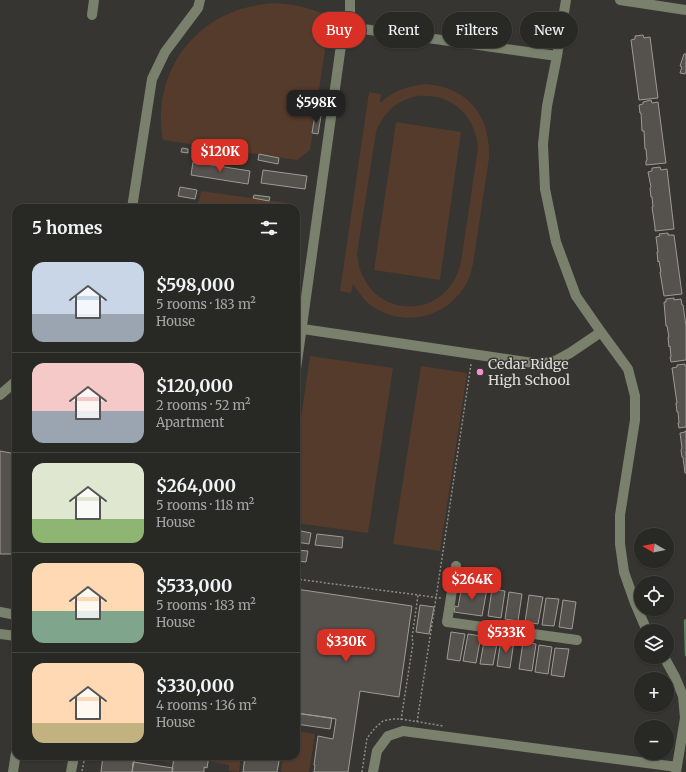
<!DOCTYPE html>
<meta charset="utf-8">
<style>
body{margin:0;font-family:Merriweather,serif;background:#343432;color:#f1f3f6;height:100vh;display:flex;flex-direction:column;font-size:15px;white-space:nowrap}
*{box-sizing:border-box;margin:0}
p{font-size:13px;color:#a5a6a7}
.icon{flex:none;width:22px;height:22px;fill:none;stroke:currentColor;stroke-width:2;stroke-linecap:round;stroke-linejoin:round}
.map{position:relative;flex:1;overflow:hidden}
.drawer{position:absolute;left:12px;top:204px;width:288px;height:556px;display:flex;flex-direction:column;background:#282825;border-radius:12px;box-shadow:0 1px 3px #0004,0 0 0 1px #444442}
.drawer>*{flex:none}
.top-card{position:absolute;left:312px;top:12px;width:314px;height:36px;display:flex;gap:8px}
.needle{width:26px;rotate:279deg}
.fabs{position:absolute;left:634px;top:528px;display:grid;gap:8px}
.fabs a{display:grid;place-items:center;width:40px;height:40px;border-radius:50%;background:#282825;box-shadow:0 1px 3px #0004,0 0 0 1px #444442;font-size:20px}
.price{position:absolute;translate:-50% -34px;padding:0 9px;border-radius:8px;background:#d93025;color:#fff;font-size:13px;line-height:26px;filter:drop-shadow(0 1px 2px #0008)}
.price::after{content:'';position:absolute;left:50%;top:24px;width:12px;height:9px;margin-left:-6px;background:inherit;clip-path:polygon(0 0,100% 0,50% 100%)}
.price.current{background:#222;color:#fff}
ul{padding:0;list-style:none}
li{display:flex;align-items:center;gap:12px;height:100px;padding:0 20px}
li+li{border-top:1px solid #444442}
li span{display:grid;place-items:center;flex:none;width:112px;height:80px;border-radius:12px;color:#555}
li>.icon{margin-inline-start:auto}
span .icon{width:48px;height:48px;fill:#fffc;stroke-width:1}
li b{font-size:17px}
h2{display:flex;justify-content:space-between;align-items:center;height:48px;padding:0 20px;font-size:17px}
.pill{padding:0 14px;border-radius:18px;background:#282825;box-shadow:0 1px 3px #0004,0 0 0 1px #444442;font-size:14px;line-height:36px}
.pill.current{background:#d93025;color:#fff}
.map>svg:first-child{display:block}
.green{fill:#543b2c;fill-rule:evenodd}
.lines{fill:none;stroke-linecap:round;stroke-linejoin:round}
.stream{stroke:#5c815d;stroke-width:2.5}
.building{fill:#55524e;stroke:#9e9a95}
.path{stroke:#8d8d89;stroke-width:1.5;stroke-dasharray:2 2;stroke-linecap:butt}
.minor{stroke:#79806c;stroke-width:10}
.poi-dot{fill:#f590d1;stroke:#363531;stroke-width:1.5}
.labels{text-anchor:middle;stroke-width:3;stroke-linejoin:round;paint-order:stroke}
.poi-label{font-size:14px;fill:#dededb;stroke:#363531;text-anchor:start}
</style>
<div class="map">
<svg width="686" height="772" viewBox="0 0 686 772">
<rect width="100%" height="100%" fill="#363531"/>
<path class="green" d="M272 3C295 4 309 7 330 17L310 150 297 160 163 140C153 87 180 34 230 13 243 7 257 5 272 3Z
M425 84C468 87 491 116 489 158L473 264C471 271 470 278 466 284 448 317 405 328 373 307 364 301 359 292 353 284L351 293 340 291 369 92 381 94 380 103C394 91 406 86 425 84ZM417 96C451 93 475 114 478 148L461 262C447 325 363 320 357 254L376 132C384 112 396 101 417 96Z
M396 122 461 132 440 280 374 270Z
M201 191 287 203 291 208H195L199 201Z
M310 356 393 368 368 533 296 523V452Z
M421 366 467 373 440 551 393 544Z
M296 731 315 734 309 772H281L283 756H296Z
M160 756H171L170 763 159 761Z
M213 756H241L239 772 229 771V765L212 762Z"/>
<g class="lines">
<path class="stream" d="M686 620 685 621 686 655"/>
</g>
<path class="building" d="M643 35 644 38 650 37 658 98 639 100 631 40 635 39V36Z
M684 54H686V73H685V74L680 73 682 67 680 66Z
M651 100 652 103 658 102 666 163 646 165V161L647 160 646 149H645L644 131H642L641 113H640L639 105 643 104V102Z
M315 115 321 116 318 134 312 133Z
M182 148 188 149V153L181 152Z
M259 154 279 158 278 164 258 160Z
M193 162 250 171 248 184 191 175Z
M660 167 661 170 667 169 674 229 655 231V227L652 207H653L652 197H651L650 188 651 187 648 172 652 171V168Z
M263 170 307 176 305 189 261 183Z
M180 187 197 190 195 199 178 196Z
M254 195 270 197 269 201 253 198Z
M668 233V235H674L682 294 664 296 660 272H661L659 261 658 262 657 252H658L656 237 660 236 659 234Z
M674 298V300L681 299 682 305H683L686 326V360L671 362 670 357H671L670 346 669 347 668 337H669L667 326H666L664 302H666V299Z
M685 364V366H686V427L679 428 678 423H679L678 412H677L676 403H677L672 368 677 367V365Z
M685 431H686V473H685L683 457H682L681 450 682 448 680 433 685 432Z
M0 451 16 454V554H0Z
M296 530 311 533 309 544 296 542Z
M317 534 343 537 342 548 315 545Z
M296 550 308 551 306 562 296 561Z
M462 585 487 589 482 616 454 612 455 606 458 607Z
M296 589 412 606 399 697 360 691 348 772H314L315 765H314L318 736 333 739 336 719 296 713Z
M492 589 505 591 501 618 488 616Z
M509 592 522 594 518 621 505 619Z
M529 595 543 597 538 624 525 622Z
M546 598 559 599 554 626 542 625Z
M563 600 576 602 572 629 559 627Z
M420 605 434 607 429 634 416 632Z
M451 632 465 634 460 661 447 659Z
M468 634 481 636 476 663 463 661Z
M485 636 498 638 493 665 480 664Z
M501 639 514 641 510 668 497 666Z
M523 642 536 644 532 671 519 669Z
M539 645 552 647 548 674 535 672Z
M555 648 569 649 564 677 551 675Z
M296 713 332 718 330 729 296 724Z
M103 756H139L138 757H135L132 772H101Z
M174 756H209L207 768 204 767V772H172Z
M245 756H280L277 772H243Z
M133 762 173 768 172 772H132Z"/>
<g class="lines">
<path class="path" d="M296 402 300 378
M296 579 441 598
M401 720 413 643 412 638 418 595
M417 722 436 598 471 364
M82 771 85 756
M362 772 367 738 375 728 383 721 392 719H401L443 726"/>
<path class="minor" d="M350 0V18L354 26 363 29 557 56
M620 0 686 10
M92 15 94 0
M132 208 152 79 165 52 198 8 200 0
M296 328 540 364 557 360 570 353 601 332 576 296 556 242 545 189 543 144 547 106 557 56 566 0
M601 332 628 369 635 396V420L620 515V544L624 572 635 603 647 631
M296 369 343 31 350 18
M0 395 16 381
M456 566 447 622 577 640
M0 612 16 615
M0 634 16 636
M664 657 675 677 683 696 685 718 676 772
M13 772 16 753
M71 772 74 756
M373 772 377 751 388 736 403 731 677 767"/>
</g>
<circle class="poi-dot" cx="480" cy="372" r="4"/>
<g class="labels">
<g class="poi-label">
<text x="488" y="369">Cedar Ridge<tspan x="488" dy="16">High School</tspan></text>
</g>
</g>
</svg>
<div class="fabs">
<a><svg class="needle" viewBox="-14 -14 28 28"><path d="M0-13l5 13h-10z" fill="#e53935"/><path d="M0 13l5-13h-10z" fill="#a5a6a7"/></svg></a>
<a><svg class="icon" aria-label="locate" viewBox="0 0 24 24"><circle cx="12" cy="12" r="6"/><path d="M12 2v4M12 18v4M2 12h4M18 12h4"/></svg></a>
<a><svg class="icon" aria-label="layers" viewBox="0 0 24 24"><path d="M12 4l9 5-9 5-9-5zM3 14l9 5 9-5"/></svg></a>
<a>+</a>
<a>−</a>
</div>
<b class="price current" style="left:316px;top:124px">$598K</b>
<b class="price" style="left:220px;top:173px">$120K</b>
<b class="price" style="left:472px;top:601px">$264K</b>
<b class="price" style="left:506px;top:654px">$533K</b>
<b class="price" style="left:346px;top:663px">$330K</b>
<div class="top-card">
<a class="pill current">Buy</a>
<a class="pill">Rent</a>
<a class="pill">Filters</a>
<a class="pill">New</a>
</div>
<section class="drawer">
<h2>5 homes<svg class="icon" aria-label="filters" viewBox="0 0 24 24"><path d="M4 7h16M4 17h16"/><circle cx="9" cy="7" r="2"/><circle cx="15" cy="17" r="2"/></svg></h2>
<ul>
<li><span style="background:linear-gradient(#c9d6e8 65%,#9aa5b1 0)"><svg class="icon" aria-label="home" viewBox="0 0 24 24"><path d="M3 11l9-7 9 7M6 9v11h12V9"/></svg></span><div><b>$598,000</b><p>5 rooms · 183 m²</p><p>House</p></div></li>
<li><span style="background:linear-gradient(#f6c9c9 60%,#9aa5b1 0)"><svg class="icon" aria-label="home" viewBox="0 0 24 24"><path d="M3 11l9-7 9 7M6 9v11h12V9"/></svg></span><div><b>$120,000</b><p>2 rooms · 52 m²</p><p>Apartment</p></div></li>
<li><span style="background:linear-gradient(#dfe7d0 70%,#8fb573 0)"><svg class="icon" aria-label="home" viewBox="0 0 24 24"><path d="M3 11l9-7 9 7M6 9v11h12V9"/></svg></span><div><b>$264,000</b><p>5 rooms · 118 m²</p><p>House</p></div></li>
<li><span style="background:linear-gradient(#ffd9b3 60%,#7fa58c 0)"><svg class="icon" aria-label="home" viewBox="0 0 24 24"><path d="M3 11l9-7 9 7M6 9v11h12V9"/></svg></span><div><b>$533,000</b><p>5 rooms · 183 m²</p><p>House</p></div></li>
<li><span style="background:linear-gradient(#ffd9b3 75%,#c2b280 0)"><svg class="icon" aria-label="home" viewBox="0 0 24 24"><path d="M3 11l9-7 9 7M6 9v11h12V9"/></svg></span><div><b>$330,000</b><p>4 rooms · 136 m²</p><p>House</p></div></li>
</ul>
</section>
</div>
